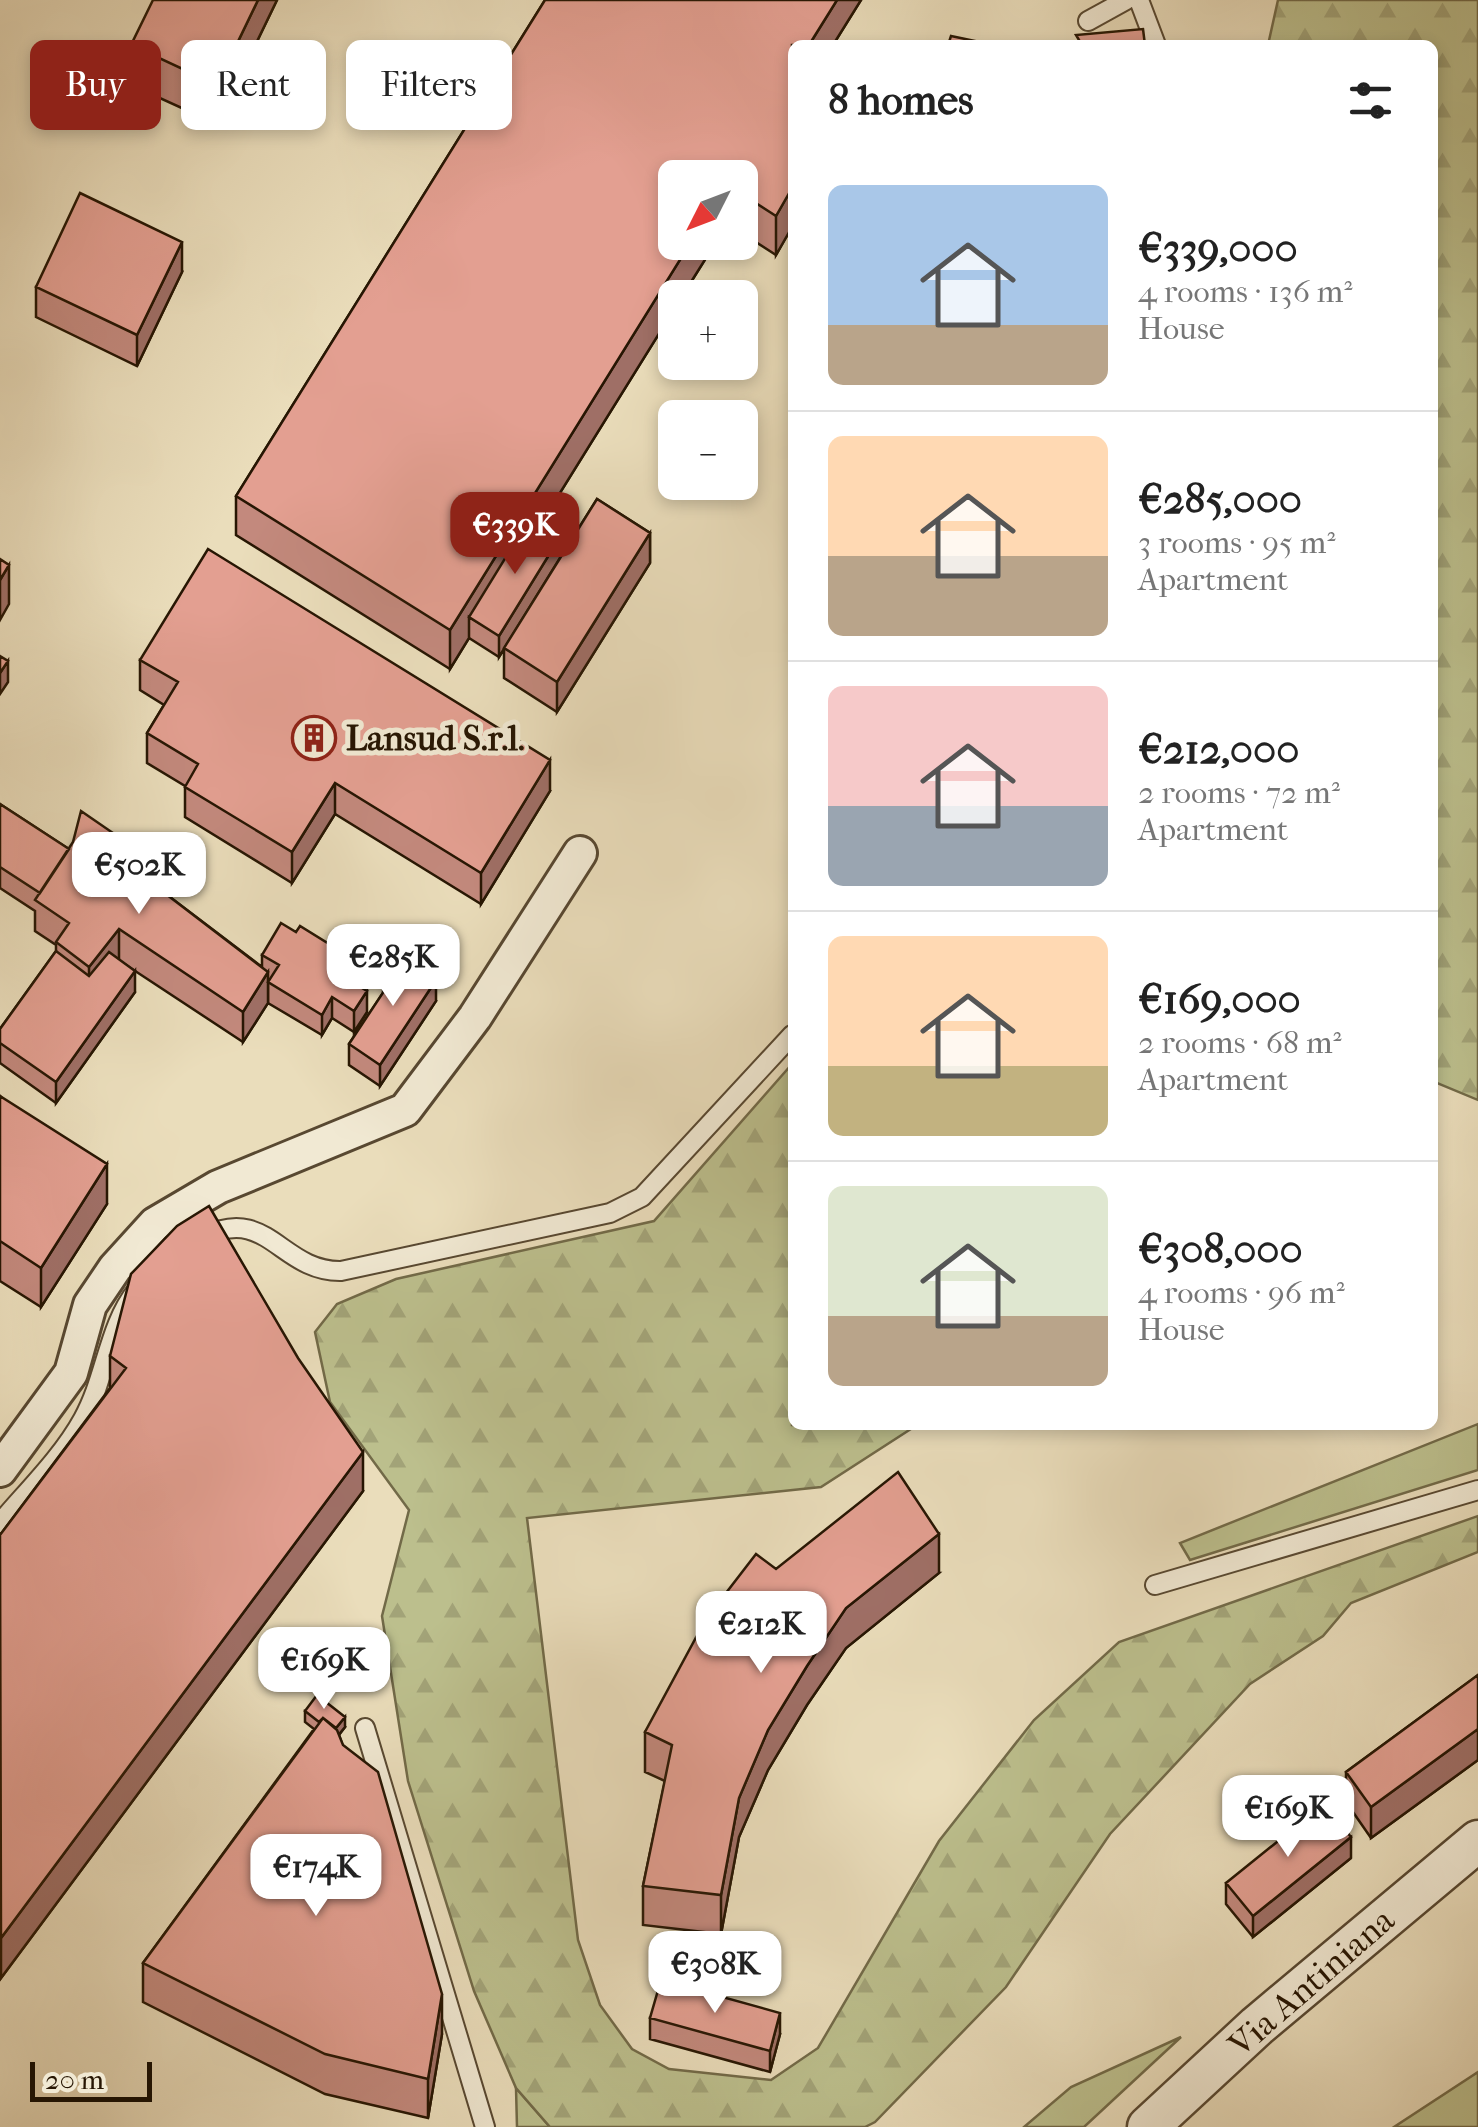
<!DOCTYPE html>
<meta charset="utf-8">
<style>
body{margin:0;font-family:"IM FELL French Canon",serif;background:#f2f2f2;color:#222;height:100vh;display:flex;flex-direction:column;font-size:38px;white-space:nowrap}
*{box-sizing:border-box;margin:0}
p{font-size:32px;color:#767676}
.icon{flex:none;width:55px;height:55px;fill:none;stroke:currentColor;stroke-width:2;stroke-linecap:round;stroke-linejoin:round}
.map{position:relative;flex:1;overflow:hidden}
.details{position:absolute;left:788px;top:40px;width:650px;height:1390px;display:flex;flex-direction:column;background:#fff;border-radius:15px;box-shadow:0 5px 15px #0003}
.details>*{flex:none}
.top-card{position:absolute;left:30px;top:40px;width:608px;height:90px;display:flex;gap:20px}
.needle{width:65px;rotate:228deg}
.tools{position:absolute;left:658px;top:160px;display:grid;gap:20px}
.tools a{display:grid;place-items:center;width:100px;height:100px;border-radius:15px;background:#fff;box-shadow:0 5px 15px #0003;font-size:50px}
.scale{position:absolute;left:30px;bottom:25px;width:122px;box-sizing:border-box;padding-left:10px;border:5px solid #271603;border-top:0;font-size:28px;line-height:35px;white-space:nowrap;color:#271603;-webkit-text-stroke:8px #f1e9d3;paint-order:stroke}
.price{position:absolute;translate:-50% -85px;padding:0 22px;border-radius:20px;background:#fff;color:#222;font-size:32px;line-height:65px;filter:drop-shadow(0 2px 5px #0008)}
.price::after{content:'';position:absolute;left:50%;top:60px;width:30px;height:22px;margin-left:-15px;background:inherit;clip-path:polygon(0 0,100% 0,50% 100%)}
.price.selected{background:#8f2418;color:#fff}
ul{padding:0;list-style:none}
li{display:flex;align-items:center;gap:30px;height:250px;padding:0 40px}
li+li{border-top:2px solid #e0e0e0}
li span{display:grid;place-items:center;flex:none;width:280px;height:200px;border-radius:15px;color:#555}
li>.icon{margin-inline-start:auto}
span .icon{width:120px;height:120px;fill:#fffc;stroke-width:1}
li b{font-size:42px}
h2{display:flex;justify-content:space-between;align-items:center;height:120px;padding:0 40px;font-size:42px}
.pill{padding:0 35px;border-radius:15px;background:#fff;box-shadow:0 5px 15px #0003;font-size:35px;line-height:90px}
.pill.selected{background:#8f2418;color:#fff}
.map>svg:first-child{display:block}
.green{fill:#bcbf8d;stroke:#726a48;stroke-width:2.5}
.forest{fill:url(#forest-firs);stroke:#726a48;stroke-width:2.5}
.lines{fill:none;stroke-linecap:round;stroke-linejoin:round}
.service-casing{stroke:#584831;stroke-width:22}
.minor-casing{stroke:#584831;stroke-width:38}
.tertiary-casing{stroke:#584831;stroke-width:45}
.service{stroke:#f1e9d3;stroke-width:18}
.minor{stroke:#f1e9d3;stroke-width:32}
.tertiary{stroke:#f1e9d3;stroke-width:40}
.wall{fill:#c3897d;stroke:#271603;stroke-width:2.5}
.shaded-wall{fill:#9f6f66;stroke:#271603;stroke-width:2.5}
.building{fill:#e39f91;stroke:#271603;stroke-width:2.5}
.labels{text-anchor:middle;stroke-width:10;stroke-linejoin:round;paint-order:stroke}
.poi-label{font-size:35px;font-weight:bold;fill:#271603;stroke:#f1e9d3;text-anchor:start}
.street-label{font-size:35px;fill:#271603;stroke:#f1e9d3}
</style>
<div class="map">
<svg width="1478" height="2127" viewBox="0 0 1478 2127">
<defs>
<pattern id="forest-firs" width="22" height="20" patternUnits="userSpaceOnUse" patternTransform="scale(2.5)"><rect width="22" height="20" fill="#bcbf8d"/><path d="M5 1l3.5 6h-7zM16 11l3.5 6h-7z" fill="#a2a378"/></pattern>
</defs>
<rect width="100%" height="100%" fill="#eaddbb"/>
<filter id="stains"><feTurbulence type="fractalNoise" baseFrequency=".002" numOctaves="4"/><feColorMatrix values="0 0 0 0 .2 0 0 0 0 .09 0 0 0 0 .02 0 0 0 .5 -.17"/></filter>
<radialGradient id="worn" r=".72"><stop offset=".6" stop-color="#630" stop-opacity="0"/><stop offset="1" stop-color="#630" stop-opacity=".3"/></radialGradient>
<path class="green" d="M1478 1424V1470L1190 1560 1180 1543Z
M1181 2037 1084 2127H1024L1071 2087Z
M1478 2072V2127H1394Z
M516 2088 550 2127H517Z"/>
<path class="forest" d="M1278 0H1478V1100L1432 1081V45H1268Z
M792 1064V1425H917L821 1487 527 1518 578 1940 600 2005 632 2049 669 2069 771 2080 818 2048 939 1841 1034 1720 1119 1642 1478 1516V1552L1351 1603 1323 1636 1250 1684 1110 1834 1006 1987 875 2122 865 2127H550L516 2088 474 1991 408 1781 382 1616 409 1510 330 1402 315 1332 337 1304 396 1279 654 1221Z"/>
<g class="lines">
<defs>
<path id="service" d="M1139 0 1156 45
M1088 21 1126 0
M204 1237C267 1204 281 1272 341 1271L610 1213 642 1197 792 1035
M0 1523C28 1490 62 1457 83 1419 106 1378 108 1326 137 1290
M1155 1585 1478 1490
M365 1728 485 2127"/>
<path id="minor" d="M0 1470 71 1373 90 1305 115 1268 155 1224 218 1187 405 1110 475 1017 580 853"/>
<path id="tertiary" d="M1148 2127 1257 2026 1478 1841"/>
</defs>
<use href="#service" class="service-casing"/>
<use href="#minor" class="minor-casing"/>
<use href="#tertiary" class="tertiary-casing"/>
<use href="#service" class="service"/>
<use href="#minor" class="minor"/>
<use href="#tertiary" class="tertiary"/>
</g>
<path class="wall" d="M277 0 217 124 131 85V45Z
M545 0H861L833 45H792V227L776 255 740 232V178H675V242H716L681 298H675V308L540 525 560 537V558L597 499 650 533V563L557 712 504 678V649L499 657 469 638 450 669 236 535V496Z
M182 272 137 366 36 317V287Z
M140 660 550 791 481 904 335 814 292 883 185 817V786L147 763V733L164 705 140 690Z
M0 804 69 849 129 866 262 967V955L358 983 357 985 367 1012 354 1032 332 1018 322 1035 268 1003V980V1003L243 1042 123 963 135 992 56 1103 0 1063V1029L56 951V945L35 931V911L0 888Z
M383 973 436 1001 380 1086 349 1065V1044L383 993Z
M0 1096 107 1204 41 1307 0 1281Z
M110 1356 363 1491 1 1978 0 1535 110 1388Z
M776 1569 939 1573 846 1648 807 1705 768 1770 739 1837 721 1934 643 1925V1886L665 1781 645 1772V1732Z
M1478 1675V1760L1371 1838 1346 1802V1772Z
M305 1711 345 1727 339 1735 442 2034 428 2118 325 2094 143 2002V1963L314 1729 305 1722Z
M1351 1858 1253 1937 1226 1904V1883Z
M650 2018 780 2034 770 2072 650 2039Z"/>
<path class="shaded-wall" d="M258 0H277L217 124V85Z
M837 0H861L833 45H809Z
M792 188V227L776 255V216Z
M182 242V272L137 366V335Z
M691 242H716L681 298H675V308L479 623 469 617V638L450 669V630Z
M650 533V563L557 712V682Z
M560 537V558L499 657V636Z
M9 565V604L0 620V580Z
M8 661V682L0 694V673Z
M550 760V791L481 904V873Z
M335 783V814L292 883V852Z
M129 844V874L120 859Z
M119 929V960L89 997V967Z
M358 962V983L347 1000V979Z
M135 971V992L56 1103V1082Z
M268 972V1003L243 1042V1012Z
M436 980V1001L380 1086V1065Z
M367 991V1012L354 1032V1011Z
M332 997V1018L322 1035V1015Z
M107 1164V1204L41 1307V1268Z
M363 1452V1491L1 1978V1938Z
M939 1534V1573L846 1648 807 1705 768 1770 739 1837 721 1934V1895L739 1798 768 1730 807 1666 846 1608Z
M345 1717V1727L332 1743V1733Z
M1478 1729V1760L1371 1838V1807Z
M1351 1837V1858L1253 1937V1916Z
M442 1994V2034L428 2118V2079Z
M780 2013V2034L770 2072V2051Z"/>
<path class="building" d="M153 0H258L217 85 131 45Z
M545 0H837L809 45H792V188L776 216 740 193V178H675V242H691L450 630 236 496Z
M1143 29 1145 45H1082L1076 35Z
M951 36 994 45H948Z
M80 193 182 242 137 335 36 287Z
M597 499 650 533 557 682 504 648Z
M530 518 560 537 499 636 469 617Z
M208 549 550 760 481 873 335 783 292 852 185 787 198 764 147 733 178 682 140 660Z
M0 559 9 565 0 580Z
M0 656 8 661 0 673Z
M0 804 69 849 40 893 0 867Z
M81 811 129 844 120 859 268 972 243 1012 119 929 89 967 56 942 69 923 35 900 73 842Z
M281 923 296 932 300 926 358 962 347 979 367 991 354 1011 332 997 322 1015 268 982 279 965 262 955Z
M56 951 89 976 109 952 135 971 56 1082 0 1043V1029Z
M396 953 436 980 380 1065 349 1044 392 979 383 973Z
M0 1096 107 1164 41 1268 0 1241Z
M209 1206 298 1358 363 1452 1 1938 0 1535 126 1368 110 1356 131 1274 177 1226Z
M898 1472 939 1534 846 1608 807 1666 768 1730 739 1798 721 1895 643 1886 672 1745 645 1732 706 1619 756 1554 776 1569Z
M1478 1675V1729L1371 1807 1346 1772Z
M317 1695 345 1717 336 1728 323 1718 319 1722 305 1711Z
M323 1718 337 1730 343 1745 378 1772 442 1994 428 2079 325 2054 143 1963Z
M1324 1804 1351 1837 1253 1916 1226 1883Z
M661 1980 780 2013 770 2051 650 2018Z"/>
<defs>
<symbol id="building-ring" viewBox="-11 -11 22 22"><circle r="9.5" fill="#f1e9d3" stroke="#8f2418" stroke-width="1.5"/><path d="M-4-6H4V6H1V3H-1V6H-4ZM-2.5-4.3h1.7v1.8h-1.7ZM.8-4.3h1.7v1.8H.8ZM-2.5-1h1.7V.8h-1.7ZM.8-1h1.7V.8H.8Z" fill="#8f2418"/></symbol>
</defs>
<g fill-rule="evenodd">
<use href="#building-ring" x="289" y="713" width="50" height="50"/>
</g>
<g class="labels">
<g class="poi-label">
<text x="346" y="750">Lansud S.r.l.</text>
</g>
<g class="street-label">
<text transform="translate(1311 1982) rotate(-41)" y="12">Via Antiniana</text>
</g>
</g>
<rect width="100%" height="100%" filter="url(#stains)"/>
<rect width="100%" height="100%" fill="url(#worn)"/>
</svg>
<div class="tools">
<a><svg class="needle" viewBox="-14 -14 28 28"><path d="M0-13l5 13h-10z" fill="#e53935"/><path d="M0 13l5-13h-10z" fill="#767676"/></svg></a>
<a>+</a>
<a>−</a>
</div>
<div class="scale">20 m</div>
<b class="price selected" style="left:515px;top:577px">€339K</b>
<b class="price" style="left:139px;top:917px">€502K</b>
<b class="price" style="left:393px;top:1009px">€285K</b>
<b class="price" style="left:761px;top:1676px">€212K</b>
<b class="price" style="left:324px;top:1712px">€169K</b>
<b class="price" style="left:1288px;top:1860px">€169K</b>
<b class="price" style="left:316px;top:1919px">€174K</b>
<b class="price" style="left:715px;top:2016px">€308K</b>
<div class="top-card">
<a class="pill selected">Buy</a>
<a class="pill">Rent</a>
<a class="pill">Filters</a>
</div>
<section class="details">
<h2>8 homes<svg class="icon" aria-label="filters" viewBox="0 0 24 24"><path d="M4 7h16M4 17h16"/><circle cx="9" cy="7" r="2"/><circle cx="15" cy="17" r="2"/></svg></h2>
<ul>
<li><span style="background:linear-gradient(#a9c7e8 70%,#b9a48a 0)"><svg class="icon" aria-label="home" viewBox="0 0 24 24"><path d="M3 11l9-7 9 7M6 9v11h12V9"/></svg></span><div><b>€339,000</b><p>4 rooms · 136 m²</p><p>House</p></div></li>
<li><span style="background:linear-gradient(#ffd9b3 60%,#b9a48a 0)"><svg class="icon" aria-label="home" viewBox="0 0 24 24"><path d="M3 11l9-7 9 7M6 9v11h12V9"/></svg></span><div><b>€285,000</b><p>3 rooms · 95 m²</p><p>Apartment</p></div></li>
<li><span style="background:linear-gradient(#f6c9c9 60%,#9aa5b1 0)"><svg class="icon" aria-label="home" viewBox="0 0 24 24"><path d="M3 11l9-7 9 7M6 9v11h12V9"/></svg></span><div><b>€212,000</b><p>2 rooms · 72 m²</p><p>Apartment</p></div></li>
<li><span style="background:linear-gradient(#ffd9b3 65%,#c2b280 0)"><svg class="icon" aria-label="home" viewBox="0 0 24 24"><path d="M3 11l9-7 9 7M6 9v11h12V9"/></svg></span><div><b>€169,000</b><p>2 rooms · 68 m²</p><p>Apartment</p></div></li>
<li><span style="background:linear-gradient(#dfe7d0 65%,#b9a48a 0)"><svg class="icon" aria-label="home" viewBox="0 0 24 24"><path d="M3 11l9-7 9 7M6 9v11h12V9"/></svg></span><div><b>€308,000</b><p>4 rooms · 96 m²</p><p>House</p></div></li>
</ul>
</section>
</div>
